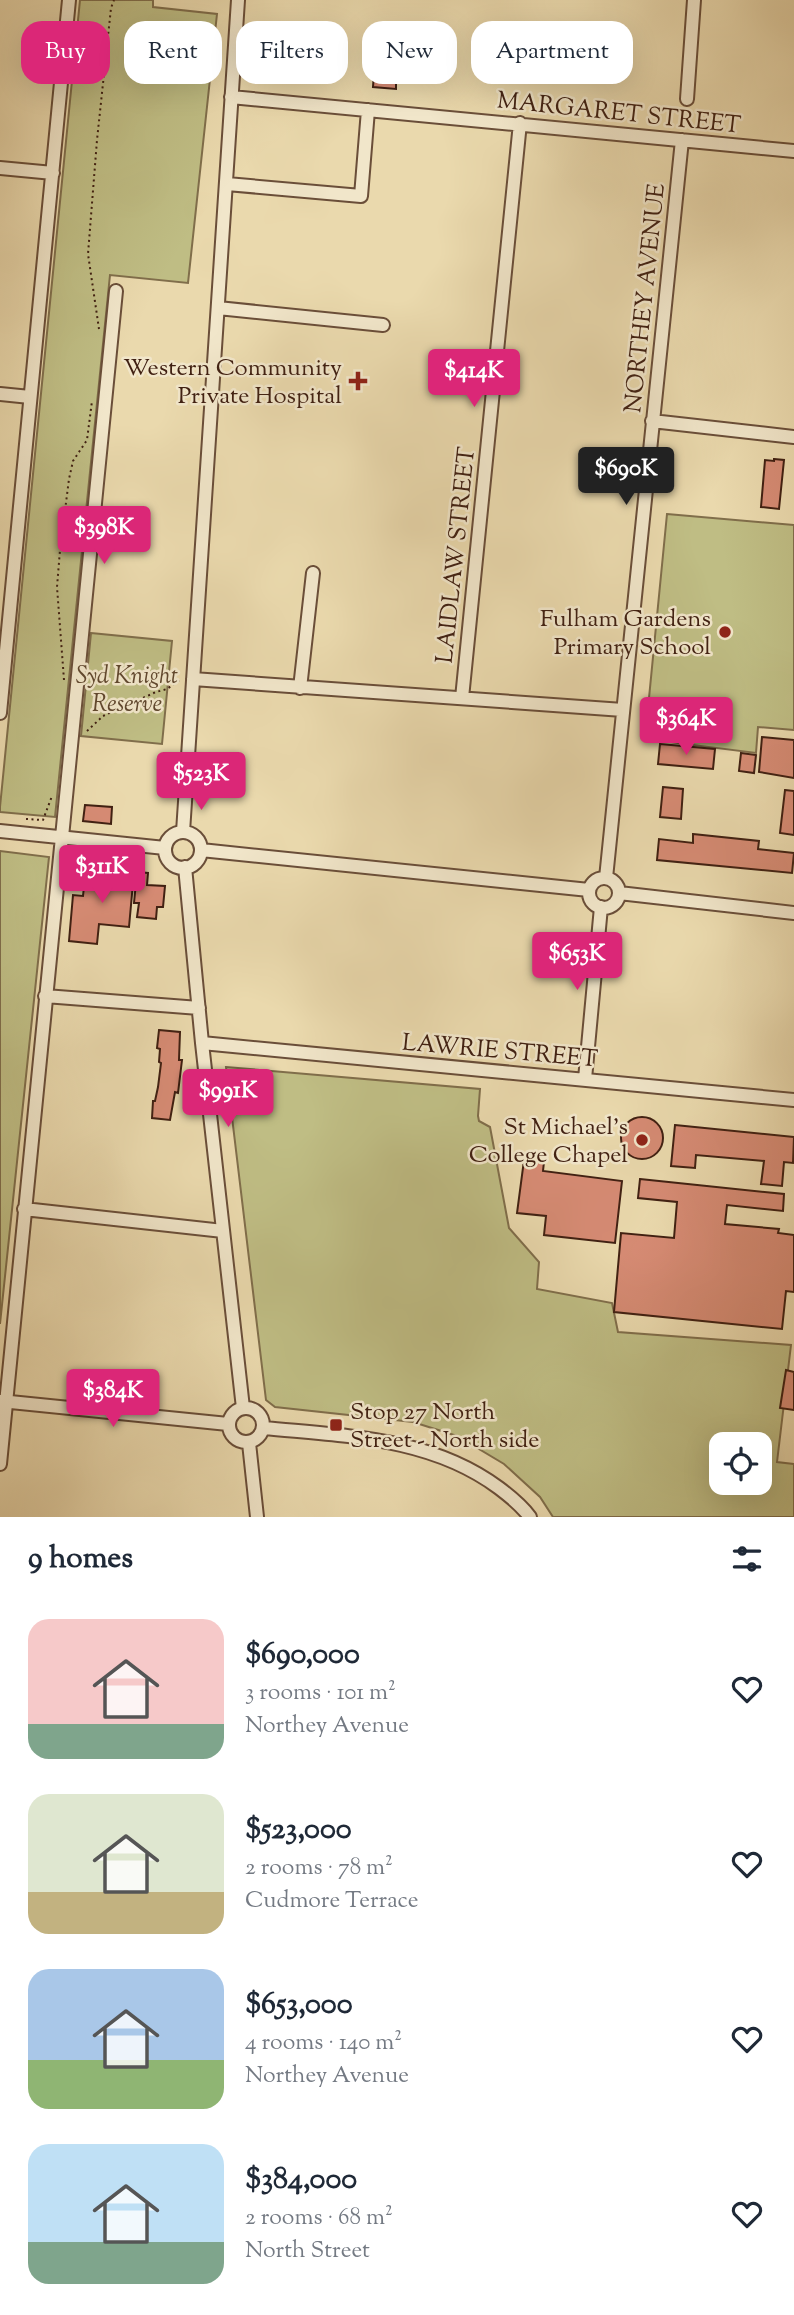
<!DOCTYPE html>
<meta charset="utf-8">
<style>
body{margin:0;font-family:"Sorts Mill Goudy",serif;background:#f2f2f3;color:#1f2937;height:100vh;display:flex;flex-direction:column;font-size:26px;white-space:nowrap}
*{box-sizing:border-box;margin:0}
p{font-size:23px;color:#747a83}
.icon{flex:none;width:38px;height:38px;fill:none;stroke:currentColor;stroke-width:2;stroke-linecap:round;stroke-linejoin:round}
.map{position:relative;height:1517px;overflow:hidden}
.drawer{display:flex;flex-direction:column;background:#fff;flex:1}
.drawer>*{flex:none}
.banner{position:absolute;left:21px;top:21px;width:752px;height:63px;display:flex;gap:14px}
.tools{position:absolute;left:709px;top:1432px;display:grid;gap:14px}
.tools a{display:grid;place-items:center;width:63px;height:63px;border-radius:14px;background:#fff;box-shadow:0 7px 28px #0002;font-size:35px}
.price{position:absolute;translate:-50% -60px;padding:0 16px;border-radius:7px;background:#db2777;color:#fff;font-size:23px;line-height:46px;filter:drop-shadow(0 2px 4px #0008)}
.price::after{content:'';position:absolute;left:50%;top:42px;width:21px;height:16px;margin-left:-10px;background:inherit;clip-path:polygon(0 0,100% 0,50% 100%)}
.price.active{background:#222;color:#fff}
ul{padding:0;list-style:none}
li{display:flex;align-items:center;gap:21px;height:175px;padding:0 28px}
li span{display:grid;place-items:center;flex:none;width:196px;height:140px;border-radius:21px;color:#555}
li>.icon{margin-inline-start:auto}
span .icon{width:84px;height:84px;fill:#fffc;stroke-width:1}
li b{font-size:30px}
h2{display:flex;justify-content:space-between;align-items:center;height:84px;padding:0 28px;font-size:30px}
.chip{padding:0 24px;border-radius:21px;background:#fff;box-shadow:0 7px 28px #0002;font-size:24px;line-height:63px}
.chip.active{background:#db2777;color:#fff}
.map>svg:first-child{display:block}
.green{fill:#bfbd84;stroke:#806e4b;stroke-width:2;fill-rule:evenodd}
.building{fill:#d68b74;stroke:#402012;stroke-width:2}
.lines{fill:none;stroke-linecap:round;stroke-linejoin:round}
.minor-casing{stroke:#6a4e39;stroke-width:16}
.path{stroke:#402012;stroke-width:2;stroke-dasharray:2 3.5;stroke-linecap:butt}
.minor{stroke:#f1e6ca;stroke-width:12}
.poi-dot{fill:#8f2418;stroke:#f1e6ca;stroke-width:2.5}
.labels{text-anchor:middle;stroke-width:5;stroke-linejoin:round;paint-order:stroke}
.street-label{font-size:24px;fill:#402012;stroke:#f1e6ca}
.poi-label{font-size:24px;fill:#402012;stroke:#f1e6ca;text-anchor:end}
.park-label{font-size:24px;font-style:italic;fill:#60472e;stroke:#f1e6ca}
</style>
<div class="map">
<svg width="794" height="1517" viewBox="0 0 794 1517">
<rect width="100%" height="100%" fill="#ead9ad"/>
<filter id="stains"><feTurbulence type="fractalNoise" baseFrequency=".00286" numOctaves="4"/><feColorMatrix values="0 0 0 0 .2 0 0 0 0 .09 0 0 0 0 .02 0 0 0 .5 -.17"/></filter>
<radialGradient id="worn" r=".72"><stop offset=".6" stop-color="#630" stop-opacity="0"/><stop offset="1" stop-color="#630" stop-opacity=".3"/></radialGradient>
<path class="green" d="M80 0H153V7L217 14 188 283 110 275 55 817 0 812V807Z
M667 514 794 525V730L758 727 756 753 645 739Z
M91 633 172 641 162 744 81 736Z
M0 851 49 857 0 1324Z
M226 1067 480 1089 478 1116 479 1121 490 1127 509 1228 539 1262 537 1289 612 1303 618 1332 791 1345 777 1462 794 1464V1517H553L540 1497 504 1464 457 1436 413 1422 275 1407 266 1400ZM721 1444H760V1482H721Z"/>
<path class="building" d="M389 69 396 70V89L373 87 374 73 389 75Z
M774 459 784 460 779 509 761 507 765 460 774 461Z
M762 737 794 740V778L759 772Z
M660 744 715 749 713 769 658 764Z
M741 753 756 755 754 773 739 771Z
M663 787 683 789 681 819 660 817Z
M785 790 794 791V835L780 833Z
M85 805 112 807 111 824 83 821Z
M693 834 759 841 758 849 794 853 792 873 657 860 659 839 693 843Z
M95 869 134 872 129 927 99 924 97 944 69 941 73 895 83 896 85 877 94 878Z
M137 872 148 873 147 885 165 886 163 907H157L156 919 137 917 139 903H134Z
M159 1030 180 1032 179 1060H182L178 1093 175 1092 170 1120 152 1118 153 1101H155L158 1087 161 1063 159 1062 160 1049 157 1048Z
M621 1138a21 21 0 1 1 42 0a21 21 0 1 1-42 0Z
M675 1125 794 1137 793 1163 784 1162 782 1186 761 1184 764 1161 696 1155 695 1168 671 1166Z
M524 1160 544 1162 543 1171 622 1181 615 1243 544 1235 546 1216 517 1213Z
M640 1179 784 1194 783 1211 727 1205 725 1224 779 1229 778 1233 794 1235V1292L786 1291 782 1329 614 1312 621 1233 674 1238 677 1202 638 1198Z
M786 1370 794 1372V1410L780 1408Z"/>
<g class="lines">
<defs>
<path id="minor" d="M231 97 794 151
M687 99 694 0
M0 168 53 173
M227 184 361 196 368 110
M218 308 383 325
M0 394 30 397
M652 421 794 437
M193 679 623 710
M300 688 313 573
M462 698 520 123
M0 713 69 0
M0 831 165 848
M183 832 238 0
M165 850a18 18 0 1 1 36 0a18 18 0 1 1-36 0Z
M201 850 589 890
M185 867 202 1043 243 1408
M606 878 682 140
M589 893a15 15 0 1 1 30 0a15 15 0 1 1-30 0Z
M619 893 794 913
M45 996 199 1008
M202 1043 794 1100
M585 1079 601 907
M24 1209 223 1231
M0 1401 228 1424
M229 1425a17 17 0 1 1 34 0a17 17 0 1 1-34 0Z
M264 1428C345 1436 431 1437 499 1488 511 1497 521 1505 530 1517
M249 1443 257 1517
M0 1464 116 291"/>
</defs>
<use href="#minor" class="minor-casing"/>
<path class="path" d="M99 329 88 254 97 140 111 8 114 0
M64 680 57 587 60 550 69 479 73 461 87 440 92 401
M87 731 103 716 156 692 167 689 181 679
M26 819 43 820 52 796"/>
<use href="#minor" class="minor"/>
</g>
<g class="poi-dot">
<path d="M354.5 370.5h7v7h7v7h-7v7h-7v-7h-7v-7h7z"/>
<circle cx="725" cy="632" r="7"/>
<circle cx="642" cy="1140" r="7"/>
<rect x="329" y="1418" width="14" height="14" rx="3.5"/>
</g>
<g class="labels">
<g class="street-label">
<text transform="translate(619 112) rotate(6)" y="8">MARGARET STREET</text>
<text transform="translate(644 298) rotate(-84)" y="8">NORTHEY AVENUE</text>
<text transform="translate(455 555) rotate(-84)" y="8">LAIDLAW STREET</text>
<text transform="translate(500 1050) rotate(5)" y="8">LAWRIE STREET</text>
</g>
<g class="poi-label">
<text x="342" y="375">Western Community<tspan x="342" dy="28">Private Hospital</tspan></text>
<text x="711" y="626">Fulham Gardens<tspan x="711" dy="28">Primary School</tspan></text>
<text x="628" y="1134">St Michael's<tspan x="628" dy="28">College Chapel</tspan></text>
<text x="350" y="1419" text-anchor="start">Stop 27 North<tspan x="350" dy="28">Street - North side</tspan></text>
</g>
<g class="park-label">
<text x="127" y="683">Syd Knight<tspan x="127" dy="28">Reserve</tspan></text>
</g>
</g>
<rect width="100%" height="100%" filter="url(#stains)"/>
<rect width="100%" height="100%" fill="url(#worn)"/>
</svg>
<div class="tools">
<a><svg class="icon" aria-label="locate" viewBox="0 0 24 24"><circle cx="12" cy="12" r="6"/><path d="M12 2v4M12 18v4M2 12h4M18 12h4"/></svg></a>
</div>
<b class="price" style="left:474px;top:409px">$414K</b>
<b class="price active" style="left:626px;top:507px">$690K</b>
<b class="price" style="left:104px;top:566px">$398K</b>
<b class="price" style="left:686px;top:757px">$364K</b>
<b class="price" style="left:201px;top:812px">$523K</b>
<b class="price" style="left:102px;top:905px">$311K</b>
<b class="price" style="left:577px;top:992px">$653K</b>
<b class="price" style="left:228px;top:1129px">$991K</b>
<b class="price" style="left:113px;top:1429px">$384K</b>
<div class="banner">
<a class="chip active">Buy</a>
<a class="chip">Rent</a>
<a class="chip">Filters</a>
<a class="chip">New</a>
<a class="chip">Apartment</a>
</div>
</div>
<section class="drawer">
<h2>9 homes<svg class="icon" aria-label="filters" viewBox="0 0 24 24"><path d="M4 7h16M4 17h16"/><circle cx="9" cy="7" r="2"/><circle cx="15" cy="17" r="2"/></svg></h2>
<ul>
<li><span style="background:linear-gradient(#f6c9c9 75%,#7fa58c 0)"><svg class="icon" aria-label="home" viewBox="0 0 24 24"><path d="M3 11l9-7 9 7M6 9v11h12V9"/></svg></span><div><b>$690,000</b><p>3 rooms · 101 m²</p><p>Northey Avenue</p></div><svg class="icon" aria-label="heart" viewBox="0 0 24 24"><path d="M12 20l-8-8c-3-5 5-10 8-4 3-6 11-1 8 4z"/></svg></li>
<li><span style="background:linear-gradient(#dfe7d0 70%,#c2b280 0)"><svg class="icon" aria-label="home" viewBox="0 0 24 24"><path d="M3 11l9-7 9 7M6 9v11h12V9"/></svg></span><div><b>$523,000</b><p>2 rooms · 78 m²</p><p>Cudmore Terrace</p></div><svg class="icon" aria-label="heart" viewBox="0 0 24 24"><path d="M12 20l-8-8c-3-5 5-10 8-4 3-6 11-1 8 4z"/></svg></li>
<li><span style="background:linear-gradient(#a9c7e8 65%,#8fb573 0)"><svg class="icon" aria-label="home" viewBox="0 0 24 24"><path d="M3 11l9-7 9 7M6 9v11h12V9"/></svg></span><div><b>$653,000</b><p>4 rooms · 140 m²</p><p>Northey Avenue</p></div><svg class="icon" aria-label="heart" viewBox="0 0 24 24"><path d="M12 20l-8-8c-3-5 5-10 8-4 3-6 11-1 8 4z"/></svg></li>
<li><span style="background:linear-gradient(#bfe0f5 70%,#7fa58c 0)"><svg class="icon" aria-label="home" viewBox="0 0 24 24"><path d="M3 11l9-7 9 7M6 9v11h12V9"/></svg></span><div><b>$384,000</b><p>2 rooms · 68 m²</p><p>North Street</p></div><svg class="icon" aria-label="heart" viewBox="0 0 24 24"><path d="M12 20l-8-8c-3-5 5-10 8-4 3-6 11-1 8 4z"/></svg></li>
</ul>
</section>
